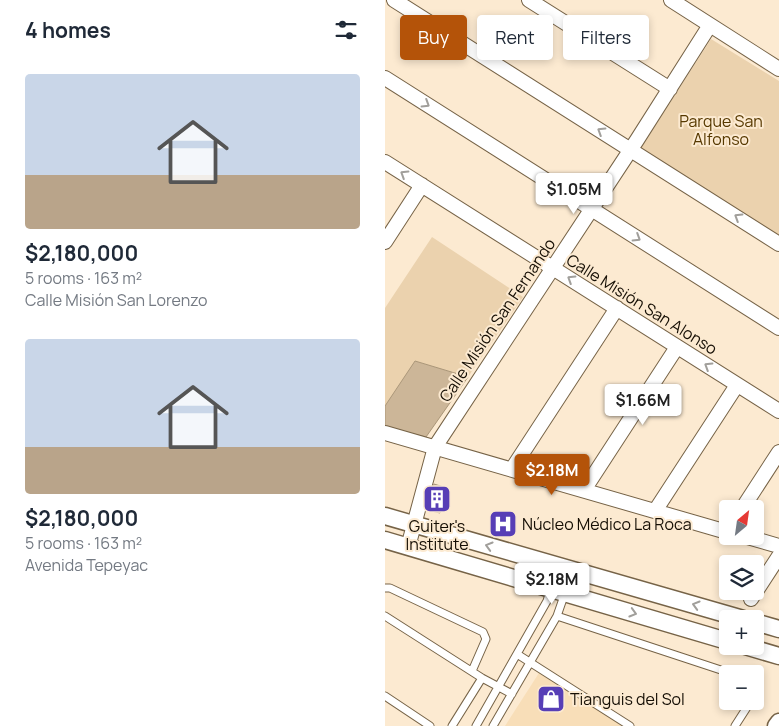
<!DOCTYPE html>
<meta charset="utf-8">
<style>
body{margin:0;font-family:Manrope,sans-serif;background:#f6f6f7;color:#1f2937;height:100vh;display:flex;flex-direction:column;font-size:19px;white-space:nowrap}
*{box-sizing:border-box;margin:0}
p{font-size:16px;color:#747a83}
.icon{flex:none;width:28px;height:28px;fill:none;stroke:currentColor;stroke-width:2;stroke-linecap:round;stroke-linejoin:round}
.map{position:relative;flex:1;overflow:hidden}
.panel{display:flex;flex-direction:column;background:#fff;width:385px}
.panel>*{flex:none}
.top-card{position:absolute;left:15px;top:15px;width:304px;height:45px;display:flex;gap:10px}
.needle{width:32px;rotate:29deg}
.tools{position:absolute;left:334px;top:500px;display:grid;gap:10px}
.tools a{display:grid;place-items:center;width:45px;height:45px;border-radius:5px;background:#fff;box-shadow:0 2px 8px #0003;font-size:25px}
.price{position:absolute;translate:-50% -42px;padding:0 11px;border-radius:5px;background:#fff;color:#222;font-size:16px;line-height:32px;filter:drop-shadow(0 1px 2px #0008)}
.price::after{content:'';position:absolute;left:50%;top:30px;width:15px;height:11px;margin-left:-8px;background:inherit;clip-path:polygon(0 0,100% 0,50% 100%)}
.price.current{background:#b45309;color:#fff}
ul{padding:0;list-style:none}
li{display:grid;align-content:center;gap:10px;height:265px;padding:0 25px}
li span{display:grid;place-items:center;height:155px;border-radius:5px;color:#555}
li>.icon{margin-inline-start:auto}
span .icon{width:90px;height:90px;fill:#fffc;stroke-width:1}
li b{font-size:21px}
h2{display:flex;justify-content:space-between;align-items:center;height:60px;padding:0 25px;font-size:21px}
.pill{padding:0 18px;border-radius:5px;background:#fff;box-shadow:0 2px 8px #0003;font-size:18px;line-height:45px}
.pill.current{background:#b45309;color:#fff}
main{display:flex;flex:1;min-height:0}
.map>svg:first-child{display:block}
.built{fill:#f8deb8}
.green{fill:#ebd2ae}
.building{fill:#ccb698;stroke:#aa9678}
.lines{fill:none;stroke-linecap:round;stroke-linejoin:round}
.service-casing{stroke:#766347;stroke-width:9}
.minor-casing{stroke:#766347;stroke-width:16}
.tertiary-casing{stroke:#766347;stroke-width:19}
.service{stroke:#fff;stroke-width:7}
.minor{stroke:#fff;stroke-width:14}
.tertiary{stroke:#fff;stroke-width:16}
.oneway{stroke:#a19f9b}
.labels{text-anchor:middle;stroke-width:4;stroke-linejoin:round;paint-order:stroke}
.park-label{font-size:16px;fill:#573900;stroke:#fcead1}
.street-label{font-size:16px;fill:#150e04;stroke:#fcead1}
.poi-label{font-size:16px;fill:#150e04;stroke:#fcead1;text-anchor:start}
</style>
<main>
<section class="panel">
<h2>4 homes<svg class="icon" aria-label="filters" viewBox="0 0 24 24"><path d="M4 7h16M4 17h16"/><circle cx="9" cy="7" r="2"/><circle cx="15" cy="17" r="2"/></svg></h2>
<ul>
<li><span style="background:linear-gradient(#c9d6e8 65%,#b9a48a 0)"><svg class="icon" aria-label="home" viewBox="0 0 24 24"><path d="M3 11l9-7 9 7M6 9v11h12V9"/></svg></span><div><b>$2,180,000</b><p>5 rooms · 163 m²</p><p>Calle Misión San Lorenzo</p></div></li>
<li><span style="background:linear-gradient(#c9d6e8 70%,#b9a48a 0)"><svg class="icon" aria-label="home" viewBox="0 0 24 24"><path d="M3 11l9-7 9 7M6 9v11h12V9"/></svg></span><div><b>$2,180,000</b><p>5 rooms · 163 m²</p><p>Avenida Tepeyac</p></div></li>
</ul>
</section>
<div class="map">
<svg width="394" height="726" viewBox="0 0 394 726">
<rect width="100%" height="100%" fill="#fcead1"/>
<path class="built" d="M154 673 238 726H120Z"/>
<path class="green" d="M326 39 394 81V237L256 148Z
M47 237 138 297 83 377 30 361 0 406V308Z"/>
<path class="building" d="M30 361 83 377 41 437 0 427V406Z
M49 484 62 488 55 513 42 510Z"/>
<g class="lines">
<defs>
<path id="service" d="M0 588H5L98 632 101 639 87 671
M0 616 97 678 127 694
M172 616 348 674
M132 654 245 726
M370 683 372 686 370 695
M0 696 45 726
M67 726 97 678
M91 726 162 601 172 567
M108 726 172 616 188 570
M350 726 366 701"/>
<path id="minor" d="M9 0 394 244
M144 0 285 89
M286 0 394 69
M0 78 394 328
M0 162 394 411
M0 242 37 185
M0 433 342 532
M127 469 232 308
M199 490 292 347
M357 509 394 452
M270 511 352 385
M359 536 394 546
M23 547 50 447 252 140 325 25
M366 599 394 556"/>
<path id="tertiary" d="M0 516 358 619
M0 540 342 641
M370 622 394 629
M360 646 394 656
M391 726 394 722"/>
</defs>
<use href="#service" class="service-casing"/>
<use href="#minor" class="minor-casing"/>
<use href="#tertiary" class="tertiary-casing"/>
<use href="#service" class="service"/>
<use href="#minor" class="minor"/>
<use href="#tertiary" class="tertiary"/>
</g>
<defs><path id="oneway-chevron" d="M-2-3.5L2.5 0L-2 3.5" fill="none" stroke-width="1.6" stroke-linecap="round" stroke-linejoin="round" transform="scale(1.25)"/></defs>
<g class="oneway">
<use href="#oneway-chevron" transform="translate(41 104) rotate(32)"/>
<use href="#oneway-chevron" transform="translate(216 131) rotate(-148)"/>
<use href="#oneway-chevron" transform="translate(19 174) rotate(-148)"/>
<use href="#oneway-chevron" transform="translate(353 217) rotate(-148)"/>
<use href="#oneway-chevron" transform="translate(252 238) rotate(32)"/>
<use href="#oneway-chevron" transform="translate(186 279) rotate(-148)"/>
<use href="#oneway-chevron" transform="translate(323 366) rotate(-148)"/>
<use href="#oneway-chevron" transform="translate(104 546) rotate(-164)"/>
<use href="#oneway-chevron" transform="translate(311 605) rotate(-164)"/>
<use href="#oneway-chevron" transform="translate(248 613) rotate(16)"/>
</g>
<defs>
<symbol id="building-square" viewBox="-11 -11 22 22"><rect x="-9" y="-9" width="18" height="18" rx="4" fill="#573eb6" stroke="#fcead1"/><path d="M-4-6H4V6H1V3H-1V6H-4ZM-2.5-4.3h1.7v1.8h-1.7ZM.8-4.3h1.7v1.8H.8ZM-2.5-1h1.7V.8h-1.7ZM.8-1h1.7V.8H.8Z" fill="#fff"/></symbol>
<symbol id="hospital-square" viewBox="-11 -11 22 22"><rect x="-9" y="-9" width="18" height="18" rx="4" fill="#573eb6" stroke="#fcead1"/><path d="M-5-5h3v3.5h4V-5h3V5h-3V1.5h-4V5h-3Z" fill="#fff"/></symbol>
<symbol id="shop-square" viewBox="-11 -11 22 22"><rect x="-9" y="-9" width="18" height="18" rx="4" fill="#573eb6" stroke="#fcead1"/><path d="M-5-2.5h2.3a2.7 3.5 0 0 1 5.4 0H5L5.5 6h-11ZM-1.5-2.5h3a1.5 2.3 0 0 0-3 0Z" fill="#fff"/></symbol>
</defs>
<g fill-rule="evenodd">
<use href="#building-square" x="36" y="483" width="32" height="32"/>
<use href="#hospital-square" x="102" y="508" width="32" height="32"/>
<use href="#shop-square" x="150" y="683" width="32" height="32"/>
</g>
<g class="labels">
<g class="park-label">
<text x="336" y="127">Parque San<tspan x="336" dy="18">Alfonso</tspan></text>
</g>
<g class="street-label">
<text transform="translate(257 304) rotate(32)" y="6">Calle Misión San Alonso</text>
<text transform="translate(112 320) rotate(-56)" y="6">Calle Misión San Fernando</text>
</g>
<g class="poi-label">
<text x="137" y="530">Núcleo Médico La Roca</text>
<text x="52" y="532" text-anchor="middle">Guiter's<tspan x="52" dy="18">Institute</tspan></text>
<text x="185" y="705">Tianguis del Sol</text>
</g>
</g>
</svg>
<div class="tools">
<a><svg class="needle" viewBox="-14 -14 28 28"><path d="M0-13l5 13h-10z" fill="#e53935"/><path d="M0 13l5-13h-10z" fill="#747a83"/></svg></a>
<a><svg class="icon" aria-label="layers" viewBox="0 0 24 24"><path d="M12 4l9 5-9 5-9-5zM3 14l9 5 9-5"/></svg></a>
<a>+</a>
<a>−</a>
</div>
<b class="price" style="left:189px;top:215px">$1.05M</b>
<b class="price" style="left:258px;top:426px">$1.66M</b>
<b class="price current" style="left:167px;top:496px">$2.18M</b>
<b class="price" style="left:167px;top:605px">$2.18M</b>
<div class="top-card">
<a class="pill current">Buy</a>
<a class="pill">Rent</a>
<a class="pill">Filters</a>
</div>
</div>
</main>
